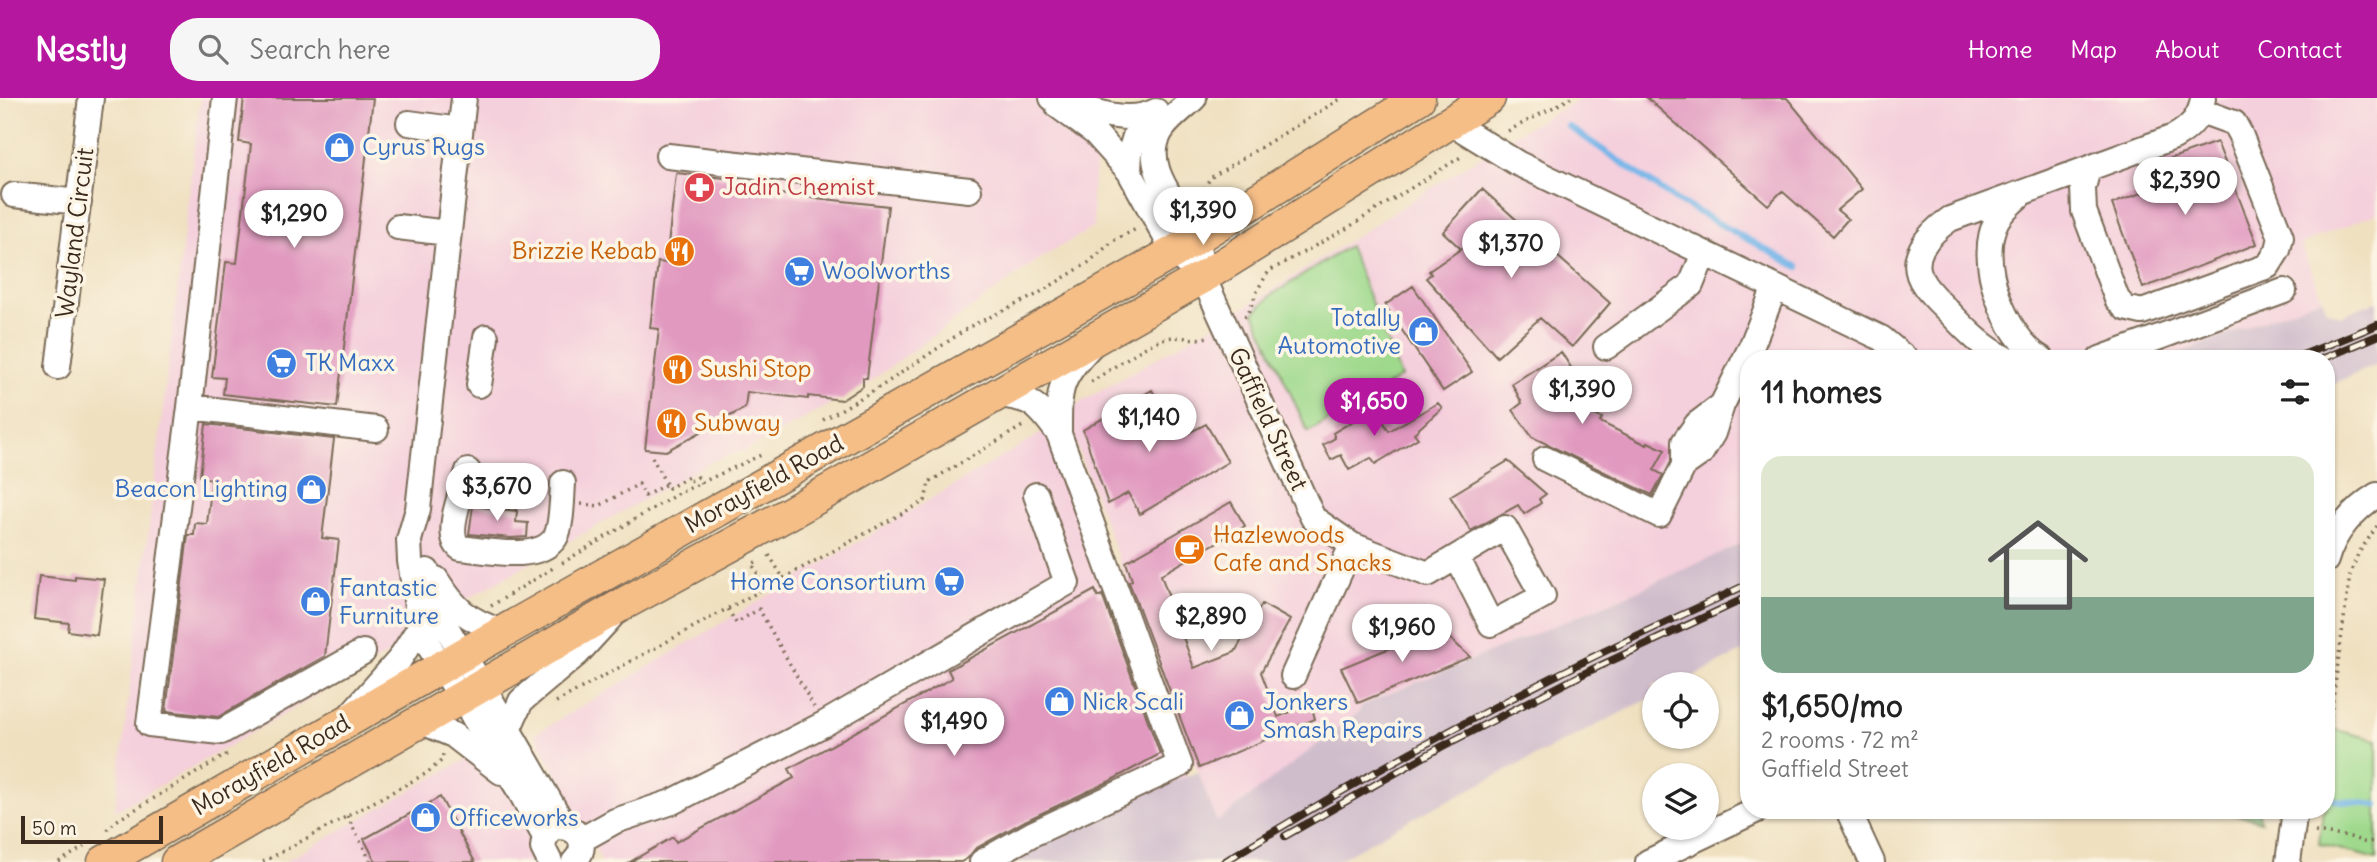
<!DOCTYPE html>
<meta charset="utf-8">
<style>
body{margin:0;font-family:Delius,sans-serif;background:#f6f6f6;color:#222;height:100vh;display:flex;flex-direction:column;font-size:26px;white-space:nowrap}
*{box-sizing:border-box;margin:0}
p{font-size:23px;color:#767676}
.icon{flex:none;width:38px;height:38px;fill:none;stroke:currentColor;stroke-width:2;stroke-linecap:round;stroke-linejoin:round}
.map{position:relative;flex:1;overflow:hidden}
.panel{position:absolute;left:1740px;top:252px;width:595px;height:469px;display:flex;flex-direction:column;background:#fff;border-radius:28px;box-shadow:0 2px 5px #0004}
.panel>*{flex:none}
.tools{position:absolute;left:1642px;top:574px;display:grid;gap:14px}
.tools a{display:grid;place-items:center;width:77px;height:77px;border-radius:50%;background:#fff;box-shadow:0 2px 5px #0004;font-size:35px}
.scale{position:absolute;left:21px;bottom:18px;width:142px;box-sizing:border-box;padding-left:7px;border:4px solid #3b2a1e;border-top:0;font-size:19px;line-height:24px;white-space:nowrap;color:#3b2a1e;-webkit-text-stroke:5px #fcf5e5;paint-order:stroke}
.price{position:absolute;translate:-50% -60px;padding:0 16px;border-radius:24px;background:#fff;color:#222;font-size:23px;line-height:46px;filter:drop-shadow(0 2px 4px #0008)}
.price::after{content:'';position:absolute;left:50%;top:42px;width:21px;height:16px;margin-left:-10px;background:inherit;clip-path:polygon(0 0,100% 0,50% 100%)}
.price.selected{background:#b5179e;color:#fff}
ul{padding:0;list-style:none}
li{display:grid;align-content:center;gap:14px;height:371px;padding:0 21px}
li span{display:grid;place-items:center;height:217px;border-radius:21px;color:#555}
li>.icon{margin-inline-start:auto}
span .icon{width:126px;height:126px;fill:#fffc;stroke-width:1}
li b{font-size:30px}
h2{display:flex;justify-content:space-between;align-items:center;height:84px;padding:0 21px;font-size:30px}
header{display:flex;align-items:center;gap:42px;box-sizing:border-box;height:98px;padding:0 35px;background:#b5179e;color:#fff}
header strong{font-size:33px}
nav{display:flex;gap:38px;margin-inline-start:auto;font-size:24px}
.search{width:490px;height:63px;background:#f6f6f6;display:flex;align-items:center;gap:18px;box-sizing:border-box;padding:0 24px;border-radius:28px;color:#767676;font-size:26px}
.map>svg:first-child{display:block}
.built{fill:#f4cfdc}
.industrial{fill:#d0bdcc}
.green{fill:#9ed98c;stroke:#6c8255;stroke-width:2}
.forest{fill:#7eb978;stroke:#5c724b;stroke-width:2}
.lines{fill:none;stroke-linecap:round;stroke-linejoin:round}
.stream{stroke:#75b5e9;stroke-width:6}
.building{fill:#e199c0}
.minor-casing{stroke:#7a6a57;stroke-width:28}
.major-casing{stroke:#7a6a57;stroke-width:35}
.path{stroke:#7a6a57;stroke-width:3.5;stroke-dasharray:2 5;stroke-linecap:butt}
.minor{stroke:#fff;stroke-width:24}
.major{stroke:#f6be87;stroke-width:32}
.rail-casing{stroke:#3b2a1e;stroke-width:8}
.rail{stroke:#fcf5e5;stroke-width:5;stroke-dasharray:16;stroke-linecap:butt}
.labels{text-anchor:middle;stroke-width:7;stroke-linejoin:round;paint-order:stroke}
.shop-label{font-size:24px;fill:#366cbe;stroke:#fcf5e5;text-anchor:start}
.health-label{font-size:24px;fill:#be3a42;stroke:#fcf5e5;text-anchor:start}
.street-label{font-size:24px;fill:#3b2a1e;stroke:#fcf5e5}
.food-label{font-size:24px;fill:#c56008;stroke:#fcf5e5;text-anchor:start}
</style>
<header>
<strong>Nestly</strong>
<div class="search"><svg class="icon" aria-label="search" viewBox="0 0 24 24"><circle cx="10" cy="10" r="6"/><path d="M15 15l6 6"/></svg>Search here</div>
<nav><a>Home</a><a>Map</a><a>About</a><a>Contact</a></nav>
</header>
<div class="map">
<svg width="2377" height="764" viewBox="0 0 2377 764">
<rect width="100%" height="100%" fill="#fcf5e5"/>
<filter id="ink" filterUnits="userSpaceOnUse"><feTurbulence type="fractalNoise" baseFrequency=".0143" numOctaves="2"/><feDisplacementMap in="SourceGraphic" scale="14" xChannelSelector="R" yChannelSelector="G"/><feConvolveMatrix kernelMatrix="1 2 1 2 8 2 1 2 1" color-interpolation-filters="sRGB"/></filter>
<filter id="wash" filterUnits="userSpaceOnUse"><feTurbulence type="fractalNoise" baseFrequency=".00686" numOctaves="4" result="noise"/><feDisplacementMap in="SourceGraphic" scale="28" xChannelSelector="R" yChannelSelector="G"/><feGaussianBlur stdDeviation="1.57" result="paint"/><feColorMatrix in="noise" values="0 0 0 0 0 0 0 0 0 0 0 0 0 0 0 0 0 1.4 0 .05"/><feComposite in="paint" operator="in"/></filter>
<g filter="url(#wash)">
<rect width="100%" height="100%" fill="#efe0c0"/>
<path class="built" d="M200 0H1102L1092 99 1094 129 1039 161 863 289 746 352 714 362 465 502 394 553 115 713Z
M1583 0H2377V115L2301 146 2322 200 2164 261H1748V443L1614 503 1362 607 1359 614 1217 725 1064 314 1253 204 1524 31Z
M1047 332 1187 679 1097 713 1005 764H602L535 636Z
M468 660 518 698 556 764H284Z"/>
<path class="industrial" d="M2322 200 2327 212 2340 218 2377 203V266L2326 289V261H2164Z
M1748 443V551L1678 586H1654V598L1405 724 1335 764H1005L1097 713 1198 674 1217 724 1359 614 1362 607 1614 503Z"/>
<path class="green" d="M1349 148 1401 279 1308 334 1254 215 1270 198Z
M2332 631 2377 642V761L2319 746 2323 712H2326V687Z"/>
<path class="forest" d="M2220 712H2258L2261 723Z"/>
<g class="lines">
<path class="stream" d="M1568 28 1676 102 1798 169
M2334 702 2377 707"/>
</g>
<g id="blocks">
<path class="building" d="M244 0H373L337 309 223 296 225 280 212 279 226 164 237 165 251 46 239 44Z
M1647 0H1787L1862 91 1837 112 1848 121 1833 138 1782 93 1768 107Z
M2217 44 2257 146 2143 190 2112 106 2160 88 2152 67Z
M676 75 735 81 734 91 888 108 867 280H863V288L842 302 808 298V301L747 294 745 310 666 353 645 351 659 231 650 230 658 164 666 165Z
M1482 91 1610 205 1572 249 1540 220 1497 259 1426 180 1431 176 1429 173 1461 151 1443 134Z
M1413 188 1472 274 1443 293 1385 207Z
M1561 254 1590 299 1576 309 1602 320 1600 324 1647 347 1648 344 1665 352 1654 372 1663 377 1652 397 1532 339 1513 312 1522 305 1512 286Z
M1152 292 1179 340 1206 326 1228 364 1140 416 1128 395 1108 406 1083 332Z
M1438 305 1442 310 1414 335 1418 340 1375 366 1371 360 1349 372 1341 357 1331 362 1323 347 1335 340 1333 335 1375 310 1389 333Z
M206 326 334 341 322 440 339 442 325 558 218 619 166 613 188 437H194L195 425 207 426 212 381 200 379Z
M1508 363 1546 396 1539 401 1541 405 1524 416 1518 407 1471 433 1450 398Z
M1231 404 1245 428 1161 477 1194 570 1235 554 1262 506 1290 522 1261 574 1278 619 1311 606 1315 621 1199 670 1129 484 1132 482 1126 464Z
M473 408 517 413 516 424 528 425 527 439 511 440 469 436Z
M39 478 75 482V478L104 481 97 537 68 533 69 525 34 521Z
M1095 492 1098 499 1102 497 1160 656 1110 683 1025 723 975 751 968 760 961 764H630L673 739 676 744 794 680 789 671 952 580 948 572Z
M1439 530 1470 559 1358 605 1341 570Z
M440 699 475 764H376L364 741Z"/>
</g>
</g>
<g filter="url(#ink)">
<use href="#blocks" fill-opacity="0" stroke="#7a6a57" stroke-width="2"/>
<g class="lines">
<defs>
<path id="minor" d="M225 0 190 309 149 626 221 634 363 554
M464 0 418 411 409 442 410 463 420 529 432 553 521 695 545 739
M1052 0C1084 9 1124 29 1156 13
M1194 0C1185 9 1171 19 1163 30 1137 66 1178 106 1194 137 1200 149 1200 165 1203 179L1313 420 1352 447 1428 476 1505 430 1543 498 1491 526 1457 459
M1058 8 1095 35 1129 73
M1149 16 1136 35 1130 54 1129 73 1174 154 1186 165
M1450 24 1517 65 1881 240 1906 261
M409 25 460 32
M668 58 969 92
M2088 71 2083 90 2084 113 2117 201 2125 210 2142 214 2268 168 2278 152 2281 139 2240 36 2234 25 2201 13
M14 97 79 104
M2019 98C2011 105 2002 113 1997 122 1975 161 2005 240 2042 261
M398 129 448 135
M1606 249 1691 187 1704 155
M2006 261C1984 250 1968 234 1951 216 1942 207 1932 198 1925 188 1905 161 1928 136 1950 121L2174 39C2190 30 2201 19 2203 0
M2100 261 2284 193
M58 269 91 0
M479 287 486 239
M190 309 376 331
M1059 336C1059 292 1058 282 1090 249
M1545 361 1659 417 1684 367V344L1697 326 1722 307
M1684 367 1701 355 1713 335 1722 307 1752 247 1775 189
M468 373C463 391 443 436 460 450 485 452 538 465 555 440 562 429 562 399 563 385
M2326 462C2333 435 2354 411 2377 397
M427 473C435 520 459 549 483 589 511 635 537 682 565 729
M436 481C456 512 466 521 502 534
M1293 578 1352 447
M351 616 399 562 420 529
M420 623 453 637 501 674
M508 632 521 603 578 555 611 519
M1848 712 1872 764
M581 742 615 723 672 704 824 626 1067 485 1036 397
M550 764 543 750C546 710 602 735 574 764
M982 764 1032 736 1180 667 1059 336C1039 308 1032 299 996 297
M1648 764 1757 712
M2288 764 2295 712"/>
<path id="major" d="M104 764 462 557 1174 154 1419 0
M177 764 623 506 788 416 1203 179 1489 0"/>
</defs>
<use href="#minor" class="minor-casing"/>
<use href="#major" class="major-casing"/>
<path class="path" d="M1508 33 1571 0
M1194 99 1203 94 1210 80 1342 0
M1244 219 1247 217 1259 189 1269 173 1344 132 1464 57
M1091 284C1112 271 1141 249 1163 241 1177 236 1194 244 1207 239
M823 322 883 287 971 228 1034 198 1088 165 1113 143 1138 130
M652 359 666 386
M480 406 519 411 520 399 542 401
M581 406 599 408 639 386 645 398 666 386 669 390 688 379 690 383 698 379 701 385
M769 457 784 481
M756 464 752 466 766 490
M562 465 679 395 761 357
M491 508 553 470
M728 511 736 525 759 511 814 609
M556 604 925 403 929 384 1026 326
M2326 652 2350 477 2358 456 2377 428
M347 718 371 764
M107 732 116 723 231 654
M2315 734 2350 739 2364 744 2377 743
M59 764 84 749
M263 764 427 675 441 663 444 654"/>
<use href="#minor" class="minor"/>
<use href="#major" class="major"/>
<defs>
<path id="rail" d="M2293 261 2377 227
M2322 261 2377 238
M1285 738 1441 649 1591 572 1748 499
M1224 764C1341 691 1462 624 1585 563 1639 536 1694 512 1748 486"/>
</defs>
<use href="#rail" class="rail-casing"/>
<use href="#rail" class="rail"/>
</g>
</g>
<defs>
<symbol id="shop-disc" viewBox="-11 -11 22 22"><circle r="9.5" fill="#3f7fe0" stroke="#fcf5e5"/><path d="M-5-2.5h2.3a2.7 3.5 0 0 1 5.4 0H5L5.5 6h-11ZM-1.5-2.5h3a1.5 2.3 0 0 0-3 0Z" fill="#fff"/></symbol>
<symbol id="pharmacy-disc" viewBox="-11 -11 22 22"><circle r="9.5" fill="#e0444e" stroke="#fcf5e5"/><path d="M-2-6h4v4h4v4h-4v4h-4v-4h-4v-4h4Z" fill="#fff"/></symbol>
<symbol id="restaurant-disc" viewBox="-11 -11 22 22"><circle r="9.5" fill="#e8710a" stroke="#fcf5e5"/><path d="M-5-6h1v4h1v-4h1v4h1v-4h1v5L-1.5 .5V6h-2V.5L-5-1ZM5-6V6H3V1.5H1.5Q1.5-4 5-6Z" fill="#fff"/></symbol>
<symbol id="supermarket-disc" viewBox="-11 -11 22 22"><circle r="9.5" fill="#3f7fe0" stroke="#fcf5e5"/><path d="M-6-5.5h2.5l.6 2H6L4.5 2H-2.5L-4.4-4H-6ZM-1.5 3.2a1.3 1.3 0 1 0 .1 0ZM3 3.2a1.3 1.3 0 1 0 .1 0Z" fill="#fff"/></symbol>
<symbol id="cafe-disc" viewBox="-11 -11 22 22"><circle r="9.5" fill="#e8710a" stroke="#fcf5e5"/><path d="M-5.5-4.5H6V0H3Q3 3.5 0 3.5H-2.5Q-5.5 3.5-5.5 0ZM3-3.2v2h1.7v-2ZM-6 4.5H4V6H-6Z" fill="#fff"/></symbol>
</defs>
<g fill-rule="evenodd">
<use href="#shop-disc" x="322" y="32" width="35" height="35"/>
<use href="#pharmacy-disc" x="682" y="72" width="35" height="35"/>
<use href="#restaurant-disc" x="662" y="136" width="35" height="35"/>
<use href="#supermarket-disc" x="782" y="156" width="35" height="35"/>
<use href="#shop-disc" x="1406" y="216" width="35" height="35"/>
<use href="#supermarket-disc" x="264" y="248" width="35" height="35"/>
<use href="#restaurant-disc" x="660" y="254" width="35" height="35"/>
<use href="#restaurant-disc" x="654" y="308" width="35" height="35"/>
<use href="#shop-disc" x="294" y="374" width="35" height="35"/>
<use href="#cafe-disc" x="1172" y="434" width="35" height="35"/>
<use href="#supermarket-disc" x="932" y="466" width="35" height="35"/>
<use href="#shop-disc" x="298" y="486" width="35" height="35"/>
<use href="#shop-disc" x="1042" y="586" width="35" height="35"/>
<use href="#shop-disc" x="1222" y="600" width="35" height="35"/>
<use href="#shop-disc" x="408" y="702" width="35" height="35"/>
</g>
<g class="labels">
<g class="shop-label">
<text x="362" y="57">Cyrus Rugs</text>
<text x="822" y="181">Woolworths</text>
<text x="1401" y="228" text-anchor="end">Totally<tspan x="1401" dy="28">Automotive</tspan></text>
<text x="305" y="273">TK Maxx</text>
<text x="288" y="399" text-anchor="end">Beacon Lighting</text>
<text x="926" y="492" text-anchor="end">Home Consortium</text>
<text x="339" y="498">Fantastic<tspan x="339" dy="28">Furniture</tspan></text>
<text x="1082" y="612">Nick Scali</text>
<text x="1263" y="612">Jonkers<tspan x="1263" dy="28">Smash Repairs</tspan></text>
<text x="449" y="728">Officeworks</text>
</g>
<g class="health-label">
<text x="722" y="97">Jadin Chemist</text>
</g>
<g class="street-label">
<text transform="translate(75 135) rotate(-83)" y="8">Wayland Circuit</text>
<text transform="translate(1268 321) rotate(65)" y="8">Gaffield Street</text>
<text transform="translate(764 386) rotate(-29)" y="8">Morayfield Road</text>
<text transform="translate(271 667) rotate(-30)" y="8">Morayfield Road</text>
</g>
<g class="food-label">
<text x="657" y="161" text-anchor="end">Brizzie Kebab</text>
<text x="700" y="279">Sushi Stop</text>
<text x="694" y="333">Subway</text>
<text x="1213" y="445">Hazlewoods<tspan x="1213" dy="28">Cafe and Snacks</tspan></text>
</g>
</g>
</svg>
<div class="tools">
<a><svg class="icon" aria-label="locate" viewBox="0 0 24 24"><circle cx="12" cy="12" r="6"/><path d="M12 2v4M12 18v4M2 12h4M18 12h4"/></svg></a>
<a><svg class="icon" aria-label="layers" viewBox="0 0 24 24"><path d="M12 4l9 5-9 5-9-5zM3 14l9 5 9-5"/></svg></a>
</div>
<div class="scale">50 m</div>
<b class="price" style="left:2185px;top:119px">$2,390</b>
<b class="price" style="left:1203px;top:149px">$1,390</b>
<b class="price" style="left:294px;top:152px">$1,290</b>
<b class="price" style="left:1511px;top:182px">$1,370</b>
<b class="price" style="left:1582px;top:328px">$1,390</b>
<b class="price selected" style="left:1374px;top:340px">$1,650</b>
<b class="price" style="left:1149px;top:356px">$1,140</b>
<b class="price" style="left:497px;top:425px">$3,670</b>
<b class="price" style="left:1211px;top:555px">$2,890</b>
<b class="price" style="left:1402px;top:566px">$1,960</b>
<b class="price" style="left:954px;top:660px">$1,490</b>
<section class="panel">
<h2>11 homes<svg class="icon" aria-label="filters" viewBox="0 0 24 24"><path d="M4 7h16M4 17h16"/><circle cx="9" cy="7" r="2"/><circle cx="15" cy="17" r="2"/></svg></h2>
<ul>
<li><span style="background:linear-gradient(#dfe7d0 65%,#7fa58c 0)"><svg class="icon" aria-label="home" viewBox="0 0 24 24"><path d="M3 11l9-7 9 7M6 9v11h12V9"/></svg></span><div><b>$1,650/mo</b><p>2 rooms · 72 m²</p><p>Gaffield Street</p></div></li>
</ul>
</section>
</div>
